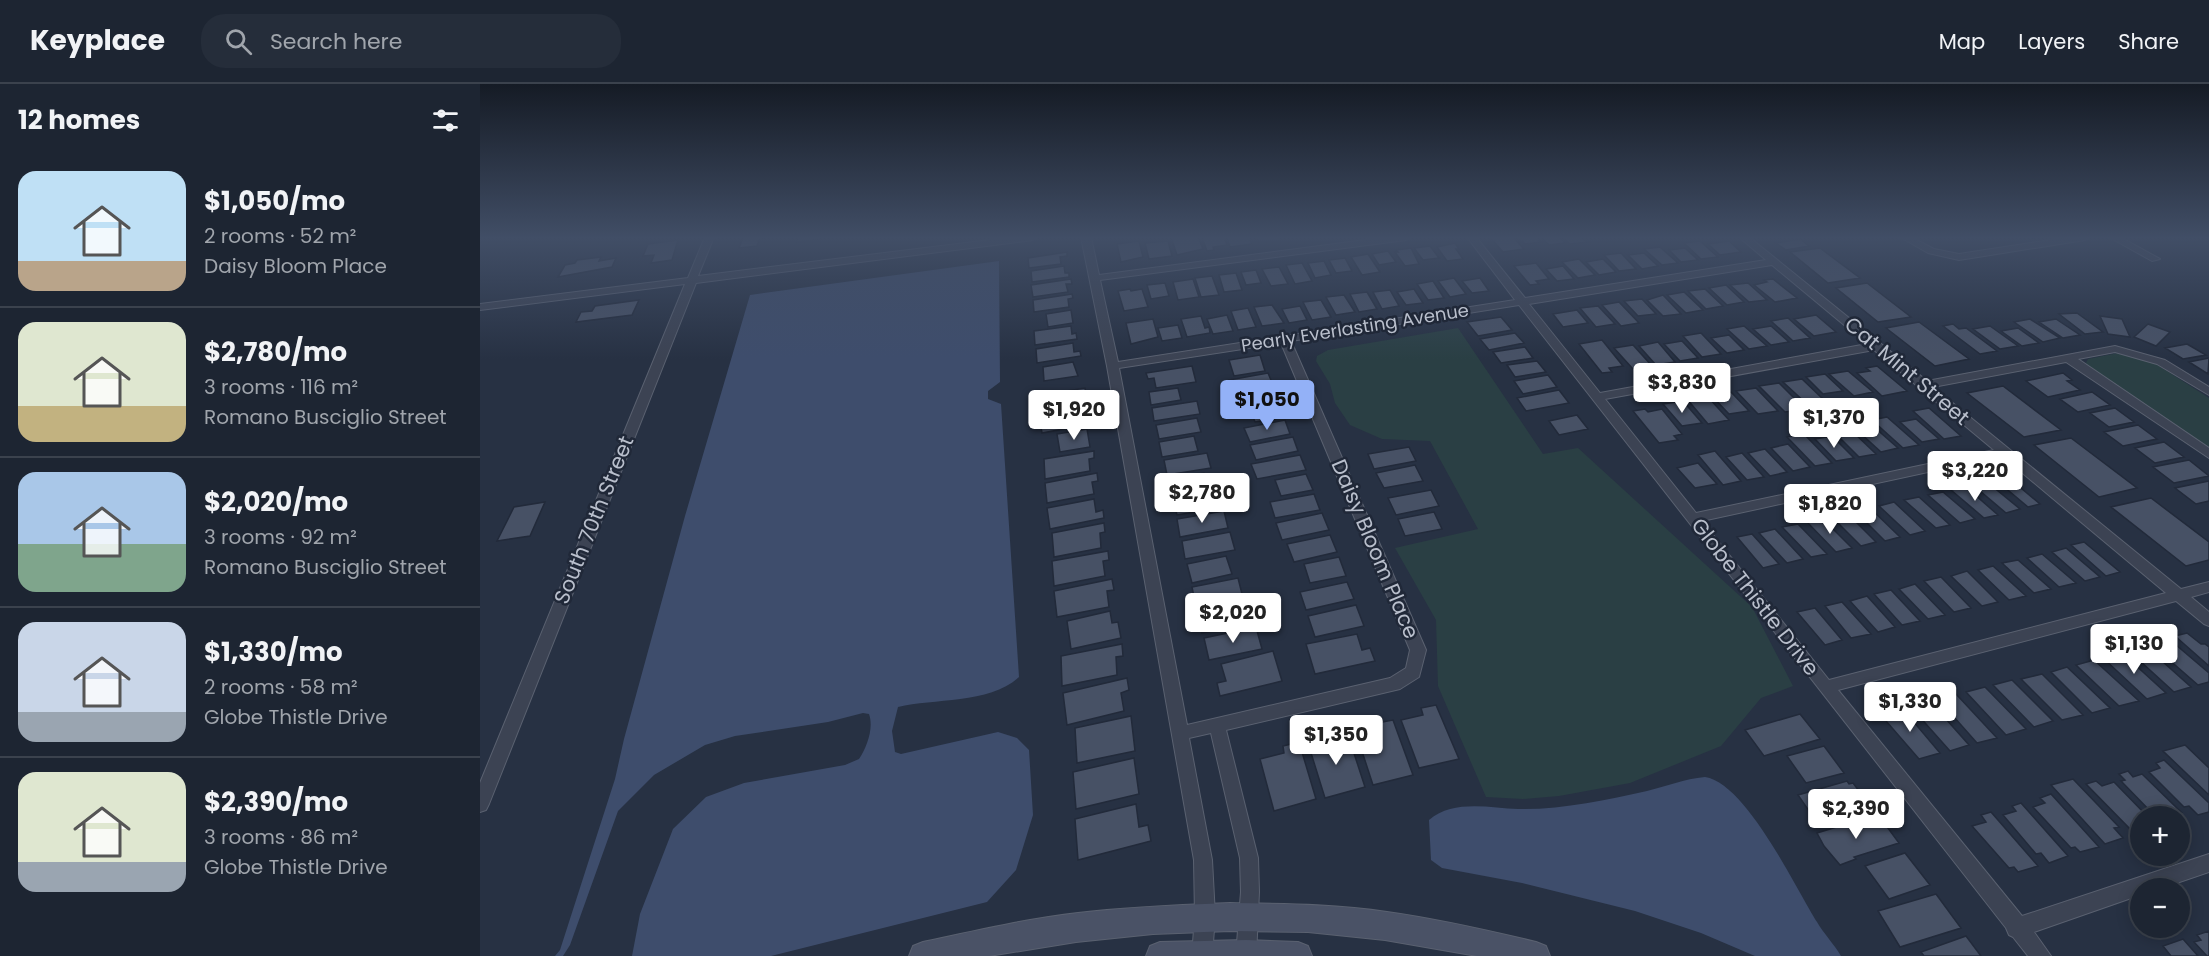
<!DOCTYPE html>
<meta charset="utf-8">
<style>
body{margin:0;font-family:Poppins,sans-serif;background:#252d3a;color:#f1f3f6;height:100vh;display:flex;flex-direction:column;font-size:22px;white-space:nowrap}
*{box-sizing:border-box;margin:0}
p{font-size:20px;color:#a0a5ac}
.icon{flex:none;width:33px;height:33px;fill:none;stroke:currentColor;stroke-width:2;stroke-linecap:round;stroke-linejoin:round}
.map{position:relative;flex:1;overflow:hidden}
.details{display:flex;flex-direction:column;background:#1d2532;width:480px}
.details>*{flex:none}
.controls{position:absolute;left:1650px;top:722px;display:grid;gap:12px}
.controls a{display:grid;place-items:center;width:60px;height:60px;border-radius:50%;background:#1d2532;box-shadow:0 3px 15px #0003,0 0 0 2px #3b424d;font-size:30px}
.price{position:absolute;translate:-50% -51px;padding:0 14px;border-radius:6px;background:#fff;color:#222;font-size:20px;line-height:39px;filter:drop-shadow(0 2px 3px #0008)}
.price::after{content:'';position:absolute;left:50%;top:36px;width:18px;height:14px;margin-left:-9px;background:inherit;clip-path:polygon(0 0,100% 0,50% 100%)}
.price.active{background:#93b1f7;color:#111}
ul{padding:0;list-style:none}
li{display:flex;align-items:center;gap:18px;height:150px;padding:0 18px}
li+li{border-top:2px solid #3b424d}
li span{display:grid;place-items:center;flex:none;width:168px;height:120px;border-radius:18px;color:#555}
li>.icon{margin-inline-start:auto}
span .icon{width:72px;height:72px;fill:#fffc;stroke-width:1}
li b{font-size:26px}
h2{display:flex;justify-content:space-between;align-items:center;height:72px;padding:0 18px;font-size:26px}
header{display:flex;align-items:center;gap:36px;box-sizing:border-box;height:84px;padding:0 30px;background:#1d2532;border-bottom:2px solid #3b424d}
header strong{font-size:28px}
nav{display:flex;gap:33px;margin-inline-start:auto;font-size:21px}
.search{width:420px;height:54px;background:#252d3a;display:flex;align-items:center;gap:15px;box-sizing:border-box;padding:0 21px;border-radius:24px;color:#a0a5ac;font-size:22px}
main{display:flex;flex:1;min-height:0}
.map>svg:first-child{display:block}
.green{fill:#2a3f44}
.water{fill:#3e4d6c}
.building{fill:#475165;stroke:#222a3a;stroke-width:1.5}
.lines{fill:none;stroke-linecap:round;stroke-linejoin:round}
.street-casing{stroke:#5a6170;stroke-width:2}
.secondary-casing{stroke:#5a6170;stroke-width:2}
.street{fill:#3c4353;fill-rule:evenodd}
.secondary{fill:#4a5266;fill-rule:evenodd}
.labels{text-anchor:middle;stroke-width:5;stroke-linejoin:round;paint-order:stroke}
.far-street-label{font-size:18px;fill:#b9bfcc;stroke:#202838}
.street-label{font-size:21px;fill:#b9bfcc;stroke:#202838}
</style>
<header>
<strong>Keyplace</strong>
<div class="search"><svg class="icon" aria-label="search" viewBox="0 0 24 24"><circle cx="10" cy="10" r="6"/><path d="M15 15l6 6"/></svg>Search here</div>
<nav><a>Map</a><a>Layers</a><a>Share</a></nav>
</header>
<main>
<section class="details">
<h2>12 homes<svg class="icon" aria-label="filters" viewBox="0 0 24 24"><path d="M4 7h16M4 17h16"/><circle cx="9" cy="7" r="2"/><circle cx="15" cy="17" r="2"/></svg></h2>
<ul>
<li><span style="background:linear-gradient(#bfe0f5 75%,#b9a48a 0)"><svg class="icon" aria-label="home" viewBox="0 0 24 24"><path d="M3 11l9-7 9 7M6 9v11h12V9"/></svg></span><div><b>$1,050/mo</b><p>2 rooms · 52 m²</p><p>Daisy Bloom Place</p></div></li>
<li><span style="background:linear-gradient(#dfe7d0 70%,#c2b280 0)"><svg class="icon" aria-label="home" viewBox="0 0 24 24"><path d="M3 11l9-7 9 7M6 9v11h12V9"/></svg></span><div><b>$2,780/mo</b><p>3 rooms · 116 m²</p><p>Romano Busciglio Street</p></div></li>
<li><span style="background:linear-gradient(#a9c7e8 60%,#7fa58c 0)"><svg class="icon" aria-label="home" viewBox="0 0 24 24"><path d="M3 11l9-7 9 7M6 9v11h12V9"/></svg></span><div><b>$2,020/mo</b><p>3 rooms · 92 m²</p><p>Romano Busciglio Street</p></div></li>
<li><span style="background:linear-gradient(#c9d6e8 75%,#9aa5b1 0)"><svg class="icon" aria-label="home" viewBox="0 0 24 24"><path d="M3 11l9-7 9 7M6 9v11h12V9"/></svg></span><div><b>$1,330/mo</b><p>2 rooms · 58 m²</p><p>Globe Thistle Drive</p></div></li>
<li><span style="background:linear-gradient(#dfe7d0 75%,#9aa5b1 0)"><svg class="icon" aria-label="home" viewBox="0 0 24 24"><path d="M3 11l9-7 9 7M6 9v11h12V9"/></svg></span><div><b>$2,390/mo</b><p>3 rooms · 86 m²</p><p>Globe Thistle Drive</p></div></li>
</ul>
</section>
<div class="map">
<svg width="1729" height="872" viewBox="0 0 1729 872">
<rect width="100%" height="100%" fill="#273143"/>
<path class="green" d="M978 244 1063 370 1098 364 1272 523 1313 602 1281 614 1241 662 1150 699 1079 712 1043 715 1006 713 958 602 956 536 915 464 998 445 950 357 902 355 870 341 855 319 850 300 836 277 837 272 848 266Z
M1638 269 1676 280 1729 314V365L1609 284 1606 279 1608 275Z"/>
<path class="water" d="M519 177 520 298 508 307V315L521 320 539 593C510 620 454 614 418 623L412 647 415 668 421 670 518 648 537 654 549 666 553 731 536 786 507 818 291 872H152L160 830 193 745 226 713 264 699 365 681 379 675C387 663 394 644 389 630L383 629 348 638 255 652 225 661 174 691 138 727 90 861 83 872H75L80 866 135 695 144 655 205 432 270 211Z
M1225 693C1266 699 1315 803 1337 838 1344 850 1354 860 1361 872H1275L1221 849 1155 827 1042 799 962 784 951 776 949 736C973 715 1010 724 1038 725 1081 726 1126 716 1167 707 1187 702 1204 695 1225 693Z"/>
<path class="building" d="M263 153H280L277 162 259 164Z
M318 153H340L339 155 317 158Z
M691 153H718L723 165 697 171Z
M722 153H744L747 161 733 163 734 166 727 167Z
M747 153H769L772 160 750 163Z
M776 153H798L799 157H778Z
M1010 153H1033L1044 165 1023 168Z
M1038 153H1056L1061 158 1045 160Z
M1061 153H1079L1085 159 1069 161Z
M1083 153H1101L1107 158 1090 160Z
M1320 155 1329 162 1306 166 1296 159Z
M198 156 192 176 171 179 174 171 163 172 168 160Z
M659 157 663 173 641 178 637 160Z
M688 157 692 172 669 175 665 159Z
M1220 157 1238 173 1221 175 1204 159Z
M1249 157 1261 168 1240 171 1228 160Z
M975 159 979 165H976L983 175 967 177 957 163Z
M950 162 959 174 943 176 934 164Z
M1180 163 1198 179 1182 181 1164 165Z
M931 164 939 180 925 182 915 168H918L916 166Z
M1205 164 1218 176 1201 178 1189 166Z
M1340 164 1380 194 1348 199 1310 168Z
M908 167 916 178 899 181 892 170Z
M587 168V172L580 173 581 180 549 184 548 174Z
M1141 169 1156 185 1139 187 1124 171Z
M1164 169 1178 182 1162 185 1148 171Z
M888 170 900 188 882 191 871 173Z
M121 173 119 177 136 174 132 183 78 193 85 181 95 179 97 176Z
M865 174 872 187 856 189 849 176Z
M1099 175 1115 191 1098 194 1082 178Z
M1123 175 1136 188 1119 191 1106 178Z
M844 177 851 191 835 194 828 179Z
M822 179 832 197 815 200 806 181Z
M1056 179 1069 195 1056 197 1059 200 1050 201 1034 182Z
M584 182 585 189H589V193L552 198 551 187Z
M1083 182 1094 195 1077 197 1066 185Z
M799 183 808 200 791 202 782 185Z
M776 186 781 199 766 201 761 188Z
M756 189 762 206 744 208 739 191Z
M732 192 739 211 721 213 715 194Z
M974 194 986 210 970 213 958 197Z
M1000 194 1009 207 992 209 982 197Z
M591 195 592 200H586L588 208 553 213 551 201Z
M713 195 719 213 698 216 693 198Z
M1293 195 1317 214 1295 218 1274 201 1287 198 1284 196Z
M953 197 964 214 948 216 937 200Z
M685 199 689 212 671 215 667 201Z
M1268 199 1287 216 1269 218 1250 201Z
M1387 199 1431 233 1398 238 1356 204Z
M1246 201 1264 218 1247 221 1229 204Z
M650 205 651 207 662 205 668 223 644 227 638 207Z
M934 205 943 219 926 221 917 208Z
M1225 205 1243 222 1226 225 1208 207Z
M910 206 919 222 902 225 893 208Z
M887 208 897 225 879 228 870 210Z
M1204 208 1223 226 1206 229 1187 211Z
M592 210 593 214 588 215 589 223 554 228 553 216Z
M864 211 875 228 856 231 846 213Z
M1183 211 1201 230 1183 232 1167 216Z
M1162 215 1176 230 1158 232 1144 217Z
M159 216 152 231 96 238 101 228 112 227 115 222Z
M841 216 851 233 832 236 823 218Z
M1139 218 1159 239 1141 242 1122 221Z
M792 221 804 239 782 242 774 223Z
M820 222 827 236 809 239 802 225Z
M1118 222 1135 240 1116 243 1100 224Z
M768 224 776 243 758 246 751 227Z
M591 226 593 239 568 243 566 230Z
M1097 226 1108 239 1083 243 1073 230Z
M1597 229 1623 248 1605 250 1579 230Z
M747 231 753 247 733 250 727 235Z
M1336 231 1356 248 1334 252 1314 235Z
M721 232 725 244 729 243 730 249 707 253 701 235Z
M1620 232 1642 235 1650 253 1628 250Z
M1021 233 1032 246 998 252 987 238Z
M1308 234 1330 254 1313 257 1291 237Z
M673 235 678 253 651 260 646 239Z
M1550 235 1580 254 1563 258 1534 238Z
M1576 235 1600 251 1583 254 1559 238Z
M1439 238 1489 275 1455 282 1406 244Z
M1473 240 1479 245 1486 244 1517 267 1500 270 1463 242Z
M1668 240 1690 248 1676 262 1654 253Z
M698 241 702 254 682 257 678 244Z
M591 242 592 250 596 249 597 255 555 261 554 247Z
M1264 242 1287 262 1269 265 1247 245Z
M1291 242 1309 258 1291 261 1273 245Z
M1510 242 1538 262 1520 265 1493 245Z
M1538 244 1559 259 1542 262 1521 247Z
M1035 249 1044 259 1009 266 1000 255Z
M1221 249 1241 270 1222 273 1203 252Z
M1249 251 1264 266 1247 269 1231 254Z
M1122 256 1143 282 1129 284 1132 288 1122 289 1099 260Z
M1202 257 1218 274 1200 277 1184 260Z
M1178 258 1195 278 1176 281 1159 262Z
M593 259 594 268 600 267 601 272 557 279 556 265Z
M1707 260 1726 271 1703 275 1685 264Z
M1153 261 1172 282 1153 285 1134 264Z
M1045 263 1053 274 1021 279 1013 268Z
M780 271 785 287 754 292 749 276Z
M1729 274 1728 290 1709 278Z
M1057 277 1066 288 1035 293 1027 281Z
M593 278 598 292 564 297 563 283Z
M712 282 716 298 676 304 674 294 668 295 666 289Z
M1397 282 1427 307 1402 312 1377 289 1390 287 1386 284Z
M1368 287 1393 308 1374 312 1349 290Z
M788 289 793 301 753 308 749 296Z
M1583 289 1592 296 1587 297 1600 306 1568 313 1546 297Z
M1345 290 1363 307 1343 310 1326 293Z
M1068 291 1077 303 1043 310 1034 297Z
M1322 295 1346 318 1328 321 1303 298Z
M1299 299 1325 325 1305 328 1279 302Z
M1523 302 1581 346 1544 353 1487 309Z
M605 304 606 311 600 312 601 321 560 328 559 323 549 324V313Z
M698 304 701 316 671 321 669 308Z
M794 304 799 317 761 323 757 310Z
M1276 304 1298 327 1278 330 1256 307Z
M1079 306 1089 319 1046 327 1037 314Z
M1251 308 1269 327 1249 330 1231 311Z
M1612 308 1630 321 1598 328 1580 315Z
M1227 312 1249 336 1228 340 1207 315Z
M717 317 720 330 674 337 672 324Z
M1203 317 1222 339 1202 342 1183 320Z
M800 320 805 333 775 338 770 325Z
M601 324 602 334 608 333 610 340 562 349 559 332Z
M1449 324 1481 352 1464 355 1433 327Z
M1635 324 1654 338 1629 343 1610 329Z
M1165 325 1168 328 1182 325 1202 350 1194 352 1198 356 1179 359 1153 327Z
M1097 331 1108 345 1079 351 1069 337Z
M1407 333 1439 361 1423 364 1392 336Z
M717 334 721 348 679 355 676 341Z
M1436 335 1459 355 1442 358 1420 338Z
M805 336 810 350 770 358 764 344Z
M1658 341 1677 355 1643 362 1624 348Z
M1394 343 1418 364 1401 368 1378 347Z
M607 345 610 363 580 368 577 350Z
M1373 348 1396 370 1379 373 1357 351Z
M1324 350 1352 379 1335 382 1307 353Z
M714 352 718 367 682 373 679 358Z
M1352 352 1374 374 1356 377 1335 355Z
M813 353 818 367 776 376 770 361Z
M1591 354 1657 404 1619 413 1554 361Z
M1684 358 1704 373 1675 379 1655 364Z
M1308 360 1330 383 1313 387 1291 364Z
M929 363 936 377 894 385 888 370Z
M1285 365 1307 388 1290 392 1268 369Z
M614 367V374L609 375 610 387 565 395 564 375Z
M1235 367 1261 397 1243 401 1218 371Z
M727 369 731 384 687 391 684 376Z
M1262 369 1284 393 1267 396 1246 373Z
M820 371 826 386 777 395 771 380Z
M1709 376 1729 392 1694 399 1673 383Z
M1218 379 1237 400 1215 404 1197 384Z
M935 381 943 397 904 404 896 389Z
M617 389 618 397 612 398 614 410 567 419 565 399Z
M724 389 728 404 691 411 687 396Z
M826 390 833 406 801 412 795 396Z
M1529 394 1560 420 1548 423 1516 396Z
M1729 397V417L1716 420 1695 404Z
M1507 398 1540 425 1526 429 1493 401Z
M1486 403 1518 431 1504 434 1471 406Z
M951 406 959 422 916 431 908 414Z
M734 407 738 424 697 431 693 415Z
M1463 408 1495 435 1480 439 1448 411Z
M834 410 840 426 795 434 790 418Z
M1439 413 1470 441 1456 444 1424 416Z
M1671 414 1729 458V476L1706 482 1631 423Z
M614 415 616 428 623 426 624 434 570 445 567 424Z
M65 418 50 452 17 457 34 423Z
M1414 418 1445 447 1430 451 1399 422Z
M1390 424 1420 453 1405 457 1375 427Z
M744 427 748 444 700 453 697 435Z
M954 428 962 445 925 452 918 435Z
M842 429 849 446 802 456 796 439Z
M1367 429 1396 458 1381 462 1351 432Z
M1343 435 1372 464 1356 468 1327 438Z
M624 439 625 448 620 449 621 464 574 473 572 449Z
M1318 440 1347 470 1331 473 1302 443Z
M1295 445 1323 475 1307 479 1279 449Z
M750 448 755 466 705 475 702 457Z
M1272 450 1299 480 1283 484 1257 453Z
M850 451 857 468 814 478 807 460Z
M1604 458 1640 488 1626 492 1591 461Z
M1586 464 1620 493 1605 497 1572 468Z
M628 467 629 476 623 477 625 492 574 502 572 477Z
M1562 470 1596 499 1579 503 1547 474Z
M746 472 752 490 712 499 707 480Z
M859 473 866 492 830 499 824 480Z
M1538 476 1571 505 1554 509 1522 479Z
M1513 482 1546 512 1529 516 1498 486Z
M1487 487 1518 518 1502 522 1471 492Z
M1461 493 1491 524 1474 528 1444 497Z
M758 494 763 514 716 523 712 503Z
M632 495 634 506 627 507 629 523 577 533 574 507Z
M867 498 874 515 826 526 820 508Z
M1435 500 1465 531 1448 535 1419 505Z
M1411 506 1440 537 1422 541 1394 510Z
M1387 512 1415 543 1398 548 1370 517Z
M1362 518 1391 550 1371 554 1345 522Z
M756 520 761 541 722 549 718 528Z
M876 521 884 542 835 553 828 532Z
M1335 524 1362 556 1345 561 1317 528Z
M630 527 632 539 638 538 641 554 591 565 587 537Z
M776 543 782 565 729 576 724 554Z
M1707 549 1721 560H1725L1729 563V582L1695 552Z
M877 550 882 566 890 564 895 577 835 590 826 560Z
M1689 555 1729 589V598L1718 601 1671 560Z
M642 560 643 572 636 573 637 591 582 602 581 572Z
M1664 561 1711 603 1694 608 1648 566Z
M793 567 802 597 740 612 737 599 746 597 741 580Z
M1641 568 1686 609 1667 615 1622 573Z
M1614 576 1659 617 1639 622 1596 581Z
M1587 583 1630 624 1612 629 1571 588Z
M1562 590 1603 631 1582 636 1541 595Z
M647 594 649 606 641 609 644 627 587 641 583 609Z
M1532 596 1573 637 1554 643 1513 601Z
M1505 603 1546 645 1526 651 1486 608Z
M1476 610 1517 654 1497 659 1458 615Z
M1449 616 1489 661 1470 667 1430 622Z
M956 621 979 675 939 684 921 636 943 631 941 624Z
M1422 624 1460 669 1439 675 1400 630Z
M1320 630 1340 655 1284 672 1265 646Z
M651 632 655 667 597 679 595 644Z
M913 636 933 691 893 701 877 652 899 646 897 639Z
M845 651 847 659 869 654 885 703 845 714 827 656Z
M819 658 836 715 794 727 780 675 804 669 803 662Z
M1705 661 1729 684V711L1683 667Z
M1344 662 1364 689 1326 699 1307 672Z
M654 674 659 710 596 725 593 688Z
M1684 676 1729 719V728L1718 731 1709 722 1704 723 1669 688 1680 684 1676 679Z
M1648 687 1653 693 1662 690 1702 729 1698 732H1675L1641 697 1645 696 1639 690Z
M1593 695 1639 743 1634 744 1643 754 1625 760 1571 701Z
M1367 697 1369 700 1373 699 1392 724 1338 740 1318 711Z
M1616 697 1622 702 1634 698 1667 732H1660V749L1656 751 1606 700Z
M1571 710 1619 763 1600 768 1595 763 1591 764 1553 723 1565 719 1560 714Z
M1541 719 1588 772 1569 779 1561 769 1556 770 1523 731 1536 727 1532 722Z
M656 720 659 743 668 741 671 757 598 776 595 735Z
M1511 728 1558 782 1538 788 1534 783 1529 784 1492 742 1506 738 1501 731Z
M1389 733 1397 743 1405 740 1419 759 1374 773 1376 775 1360 781 1344 762 1337 749Z
M1425 769 1450 801 1409 815 1385 782Z
M1456 810 1481 844 1420 863 1398 827Z
M1729 847V872H1727L1714 858 1721 856 1717 851Z
M1486 852 1501 872H1444L1441 868Z
M1703 855 1718 872H1691L1683 862Z"/>
<g class="lines">
<defs>
<path id="street" d="M225 153H234L218 192 534 153H558L553 156 216 199 9 720 6 726 0 728V699L205 200 0 226V220L208 194Z
M601 153H611L619 191 908 153H931L926 156 620 196 638 278 1035 216 987 153H996L1045 214 1286 176 1259 153H1269L1447 297 1635 262 1685 276 1729 303V311L1677 280 1635 268 1598 275 1729 364V374L1586 278 1453 303 1701 505 1729 498V508L1711 513 1729 528V542L1724 540 1696 517 1358 606 1542 832 1729 770V788L1682 804H1660V811L1554 848 1571 872H1548L1533 853 1529 851 1526 844 1039 221 811 257 946 566 939 593 920 605 746 646 778 774 779 808 776 872H756L761 808 760 774 731 649 709 654 732 776 735 832 732 872H712L715 832 714 776 627 282ZM1292 181 1387 260 1120 309 1049 220ZM801 259 930 566 926 584 910 594 707 641 639 284ZM1394 266 1514 366 1216 429 1125 315ZM1522 372 1686 509 1349 596 1222 437Z
M1420 153H1431L1454 165 1479 170 1590 153H1610L1605 156 1479 176 1448 169Z
M1629 153H1640L1680 175 1672 177Z"/>
<path id="secondary" d="M750 819C802 820 855 820 907 828 957 835 1006 846 1056 858L1066 862 1070 872H997L905 856 828 848 750 847 673 850 596 858 509 872H429L433 862 443 858C494 847 546 835 598 829 649 823 699 821 750 819Z
M766 856 818 858 828 862 832 872H666L670 862 680 858Z"/>
</defs>
<use href="#street" class="street-casing"/>
<use href="#secondary" class="secondary-casing"/>
<use href="#street" class="street"/>
<use href="#secondary" class="secondary"/>
</g>
<linearGradient id="sky" x2="0" y2="1"><stop stop-color="#151b25"/><stop offset="0.56" stop-color="#414e66"/><stop offset="1" stop-color="#414e66" stop-opacity="0"/></linearGradient>
<rect width="1729" height="275" fill="url(#sky)"/>
<g class="labels">
<g class="far-street-label">
<text transform="translate(875 244) rotate(-9)" y="6">Pearly Everlasting Avenue</text>
</g>
<g class="street-label">
<text transform="translate(1427 287) rotate(40)" y="7">Cat Mint Street</text>
<text transform="translate(114 436) rotate(-68)" y="7">South 70th Street</text>
<text transform="translate(895 465) rotate(67)" y="7">Daisy Bloom Place</text>
<text transform="translate(1275 513) rotate(52)" y="7">Globe Thistle Drive</text>
</g>
</g>
</svg>
<div class="controls">
<a>+</a>
<a>−</a>
</div>
<b class="price" style="left:1202px;top:330px">$3,830</b>
<b class="price active" style="left:787px;top:347px">$1,050</b>
<b class="price" style="left:594px;top:357px">$1,920</b>
<b class="price" style="left:1354px;top:365px">$1,370</b>
<b class="price" style="left:1495px;top:418px">$3,220</b>
<b class="price" style="left:722px;top:440px">$2,780</b>
<b class="price" style="left:1350px;top:451px">$1,820</b>
<b class="price" style="left:753px;top:560px">$2,020</b>
<b class="price" style="left:1654px;top:591px">$1,130</b>
<b class="price" style="left:1430px;top:649px">$1,330</b>
<b class="price" style="left:856px;top:682px">$1,350</b>
<b class="price" style="left:1376px;top:756px">$2,390</b>
</div>
</main>
